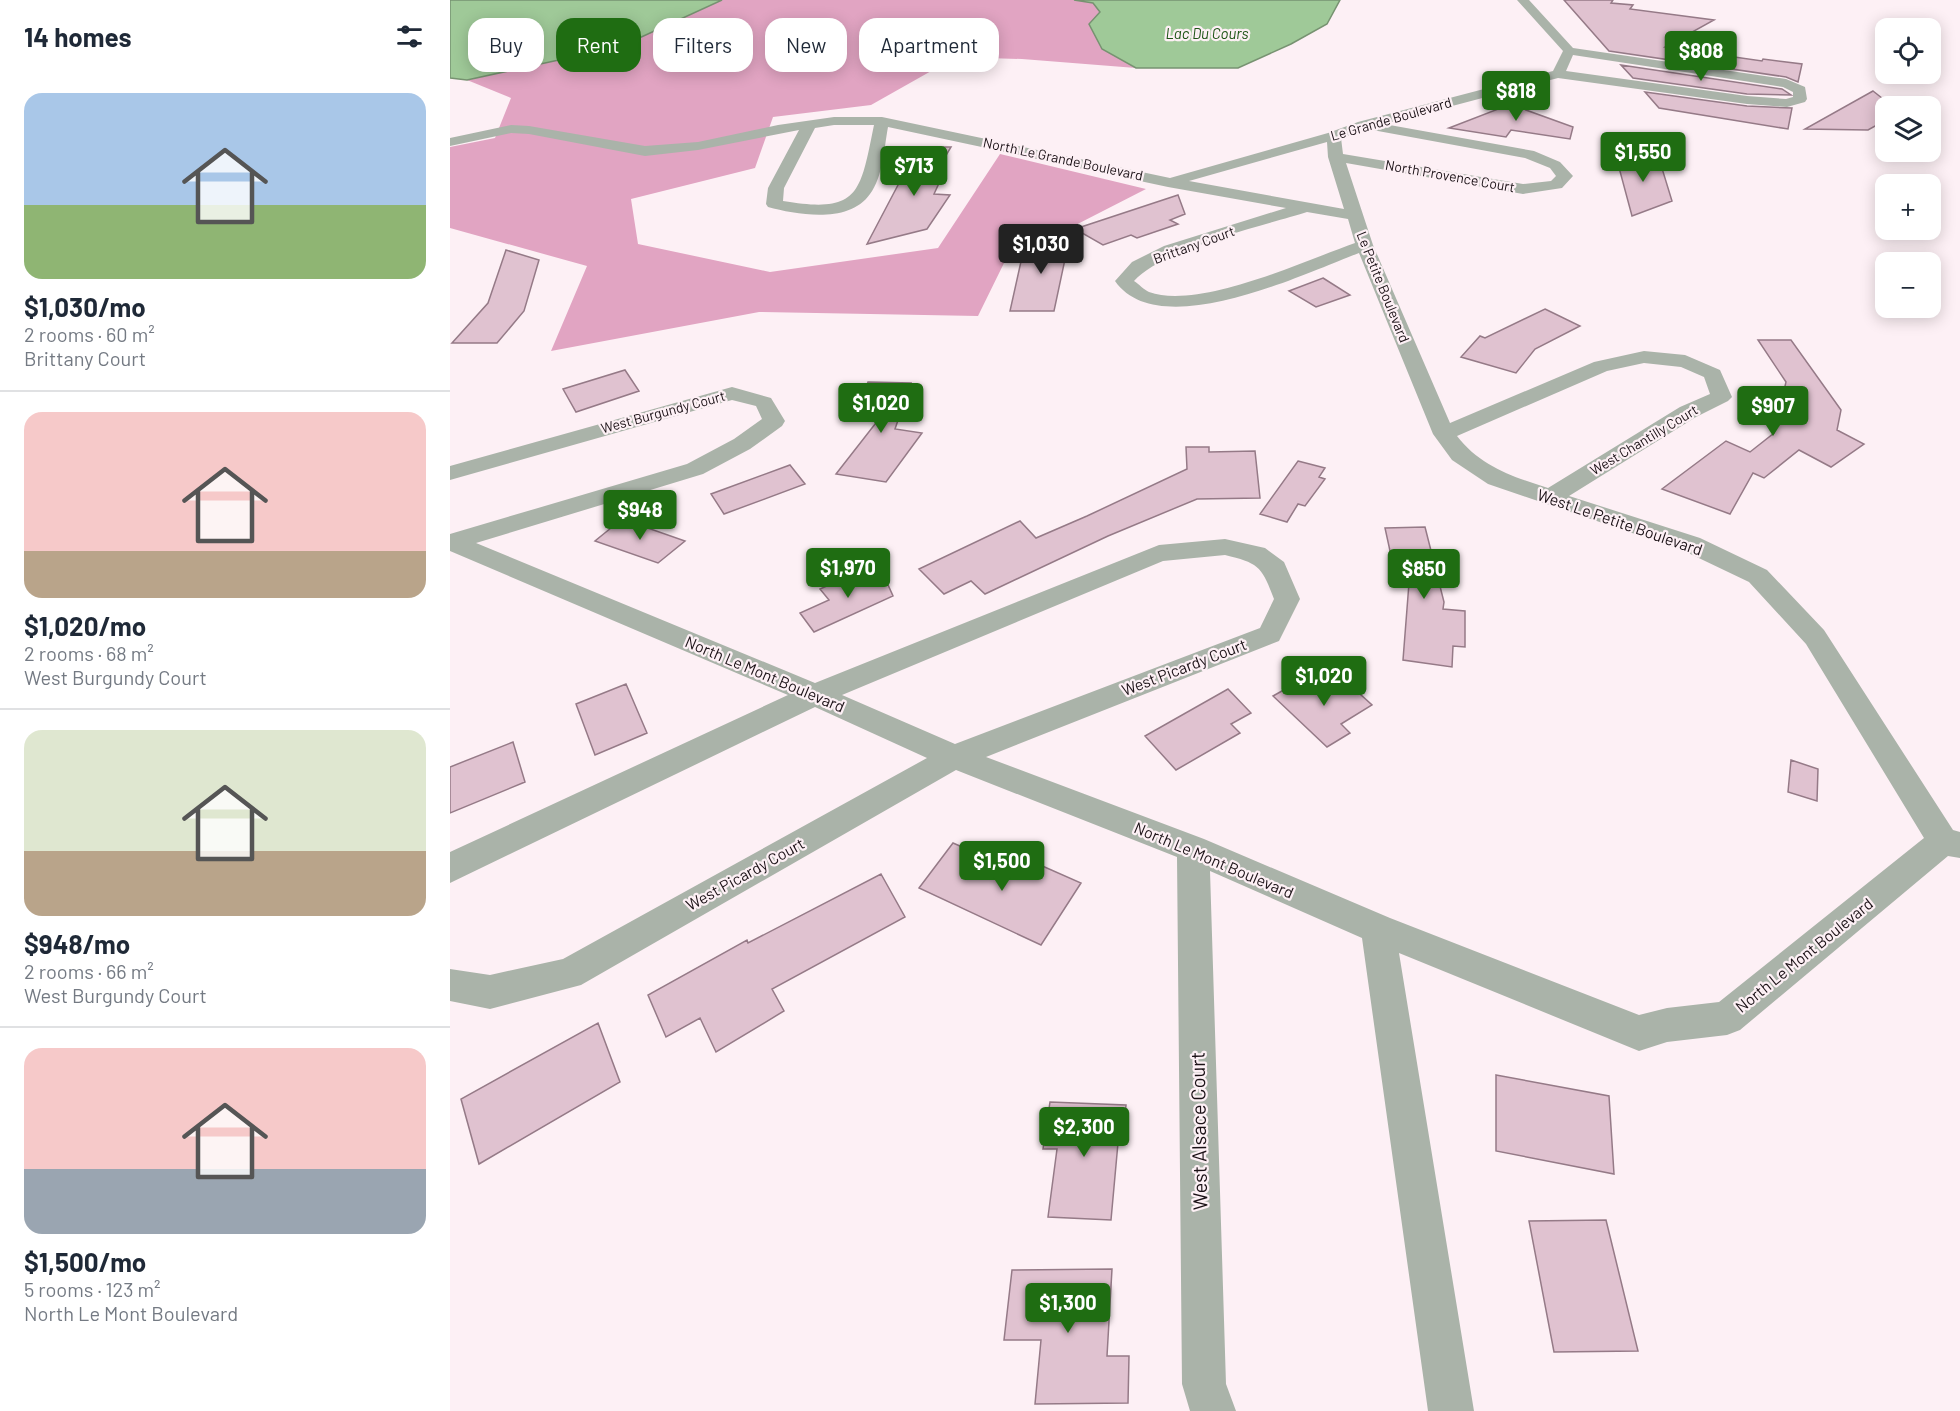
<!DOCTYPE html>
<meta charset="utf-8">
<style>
body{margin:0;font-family:Barlow,sans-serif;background:#f6f6f7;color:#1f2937;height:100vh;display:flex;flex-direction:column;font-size:22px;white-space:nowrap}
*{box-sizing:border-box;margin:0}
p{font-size:20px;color:#747a83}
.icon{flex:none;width:33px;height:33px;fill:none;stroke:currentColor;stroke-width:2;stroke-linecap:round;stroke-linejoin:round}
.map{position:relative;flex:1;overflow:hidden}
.side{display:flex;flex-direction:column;background:#fff;width:450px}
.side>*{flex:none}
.top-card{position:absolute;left:18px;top:18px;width:570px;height:54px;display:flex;gap:12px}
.fabs{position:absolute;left:1425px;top:18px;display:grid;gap:12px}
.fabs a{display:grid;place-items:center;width:66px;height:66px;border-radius:12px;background:#fff;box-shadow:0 3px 15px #0003;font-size:30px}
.price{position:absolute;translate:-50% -51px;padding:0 14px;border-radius:6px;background:#1f6d12;color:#fff;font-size:20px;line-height:39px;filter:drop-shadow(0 2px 3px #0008)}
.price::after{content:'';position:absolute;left:50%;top:36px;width:18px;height:14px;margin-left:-9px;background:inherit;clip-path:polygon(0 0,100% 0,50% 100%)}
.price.on{background:#222;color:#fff}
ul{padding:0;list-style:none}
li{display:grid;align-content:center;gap:12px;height:318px;padding:0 24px}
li+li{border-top:2px solid #e0e1e3}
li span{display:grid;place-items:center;height:186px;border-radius:18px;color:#555}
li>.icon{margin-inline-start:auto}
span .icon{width:108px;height:108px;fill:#fffc;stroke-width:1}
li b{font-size:26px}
h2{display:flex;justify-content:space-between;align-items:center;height:72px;padding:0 24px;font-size:26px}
.tag{padding:0 21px;border-radius:18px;background:#fff;box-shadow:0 3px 15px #0003;font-size:21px;line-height:54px}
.tag.on{background:#1f6d12;color:#fff}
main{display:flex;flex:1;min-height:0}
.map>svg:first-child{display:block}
.forest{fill:#e1a4c2}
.water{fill:#9fc998;stroke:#779271;stroke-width:1.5}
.building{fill:#e0c2d0;stroke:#957a87;stroke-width:1.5}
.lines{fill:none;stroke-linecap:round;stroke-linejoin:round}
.minor{fill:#aab3a9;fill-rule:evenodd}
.labels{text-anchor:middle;stroke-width:4.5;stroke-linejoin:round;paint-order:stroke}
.far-street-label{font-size:14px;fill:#1b1116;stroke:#fdf0f5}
.far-water-label{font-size:15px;font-style:italic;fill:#1d5415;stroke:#fdf0f5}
.street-label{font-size:16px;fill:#1b1116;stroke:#fdf0f5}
.near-street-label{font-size:20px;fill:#1b1116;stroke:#fdf0f5}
</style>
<main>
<section class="side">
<h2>14 homes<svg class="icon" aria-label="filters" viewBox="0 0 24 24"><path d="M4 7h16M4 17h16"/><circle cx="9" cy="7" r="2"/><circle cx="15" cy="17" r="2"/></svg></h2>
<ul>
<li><span style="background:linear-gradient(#a9c7e8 60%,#8fb573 0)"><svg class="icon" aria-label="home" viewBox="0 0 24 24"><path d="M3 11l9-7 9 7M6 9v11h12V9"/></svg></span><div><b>$1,030/mo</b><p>2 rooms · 60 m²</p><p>Brittany Court</p></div></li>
<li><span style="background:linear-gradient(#f6c9c9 75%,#b9a48a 0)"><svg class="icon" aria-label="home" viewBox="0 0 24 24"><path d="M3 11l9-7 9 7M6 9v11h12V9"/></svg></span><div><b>$1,020/mo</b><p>2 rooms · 68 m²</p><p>West Burgundy Court</p></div></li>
<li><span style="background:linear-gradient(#dfe7d0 65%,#b9a48a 0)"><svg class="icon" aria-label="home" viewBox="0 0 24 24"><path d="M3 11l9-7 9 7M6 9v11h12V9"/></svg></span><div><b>$948/mo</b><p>2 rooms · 66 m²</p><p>West Burgundy Court</p></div></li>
<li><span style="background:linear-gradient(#f6c9c9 65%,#9aa5b1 0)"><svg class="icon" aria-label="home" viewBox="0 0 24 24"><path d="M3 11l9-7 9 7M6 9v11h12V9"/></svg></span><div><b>$1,500/mo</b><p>5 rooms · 123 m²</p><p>North Le Mont Boulevard</p></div></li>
</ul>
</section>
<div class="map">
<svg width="1510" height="1411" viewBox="0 0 1510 1411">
<rect width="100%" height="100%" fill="#fdf0f5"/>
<path class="forest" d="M272 0H624L644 3 650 12 652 49 686 68 572 59 506 57 421 105 323 117 305 168 181 199 188 244 320 272 488 248 550 154 696 189 555 261 528 316 309 312 101 351 137 266 0 228V147L45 138 61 98 17 80 118 58 187 39Z"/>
<path class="water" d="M0 0H272L187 39 118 58 17 80 0 78Z
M624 0H890L877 24 841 44 788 68H686L652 49 639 24 650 12 643 3Z"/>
<path class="building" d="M1114 0H1163L1161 3 1183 5 1180 9 1264 20 1215 47 1312 61 1313 59 1352 64 1348 82 1336 77 1159 51Z
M1171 65 1332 89 1341 95 1297 94 1183 78Z
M1423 91 1442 106H1436V120L1418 130 1355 129Z
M1195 92 1297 106 1342 108 1338 129 1209 108Z
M1087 94 1076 110 1123 127 1120 139 1061 130 1056 137 999 128Z
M468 147H501L489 167 496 168 484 194 500 195 477 229 417 244Z
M1164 149 1211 165 1222 201 1182 216Z
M728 195 735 214 720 220 728 224 687 238 681 235 653 245 625 229Z
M621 231 604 311H560L574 248Z
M56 250 89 260 74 311 47 343H2L38 303Z
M873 278 900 295 866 307 839 291Z
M1095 309 1130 326 1085 349 1066 373 1011 357 1030 336 1035 338Z
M1308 340H1341L1391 410 1387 430 1414 444 1381 467 1349 450 1314 478 1303 473 1280 514 1212 489 1276 441 1300 452 1324 433 1336 382Z
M175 370 189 391 126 412 113 389Z
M418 382 461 383 445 429 472 433 436 482 386 474 429 419H404Z
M736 447H759V452L805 451 810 498 747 499 658 536 535 594 521 581 494 594 469 569 570 521 586 538 637 516 737 469Z
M848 461 875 468 869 477 875 479 855 506 848 504 837 522 810 514Z
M340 465 355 484 274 514 261 494Z
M172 519 235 541 208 563 145 541Z
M975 527 994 602 993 609 1015 611V647L1003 646 1002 667 953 660 959 583H947L935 528Z
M419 567 428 579 434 576 443 596 364 632 350 613 379 600 370 589Z
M888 674 922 705 891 724 900 733 877 747 823 696 848 682 859 691Z
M176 684 197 733 145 755 126 704Z
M778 689 801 713 781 724 790 733 726 770 695 736Z
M63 742 75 782 0 813V767Z
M1341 760 1368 769 1367 801 1338 792Z
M503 843 572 873 581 861 631 883 591 945 469 888Z
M431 874 455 917 322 989 334 1011 266 1052 250 1018 216 1037 198 995 297 940 298 943Z
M148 1023 170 1082 29 1164 11 1099Z
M1046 1075 1159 1096 1164 1174 1046 1151Z
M600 1102 676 1105 673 1144 668 1143 661 1220 598 1217 607 1149H593Z
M1156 1220 1188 1351 1104 1352 1079 1221Z
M662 1269 657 1356H679L678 1403 585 1404 591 1340H554L562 1270Z"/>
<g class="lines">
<path class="minor" d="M1067 0H1079L1123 48 1336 79 1355 87 1357 99 1355 102 1337 107 1297 104 1108 78 934 124 1084 151 1110 162 1123 176 1112 188 1073 194 896 163 923 245 1000 423 1144 362 1194 351 1235 355 1270 370 1282 397 1278 401 1246 417 1119 496 1250 538 1317 570 1374 630 1503 830 1510 832V858L1498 856 1290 1030 1277 1035 1217 1042 1189 1051 949 953 1024 1411H978L912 938 760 871 776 1384 786 1411H740L732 1384 727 857 506 770 131 985 40 1009 0 1001V969L40 975 113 959 477 758 365 707 0 883V852L338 695 0 551V534L237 464 284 439 312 419 306 406 282 400 0 480V466L282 387 321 398 335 421 332 426 300 449 253 474 26 543 365 683 709 545 775 539 815 548 834 562 850 599 829 641 536 757 754 839 940 918 1189 1015 1217 1008 1269 1002 1474 838 1356 644 1299 582 1232 550 1038 484 1002 460 983 434 909 253C853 274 709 344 665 281L682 262 714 246 836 208 718 187 438 127C434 148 433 177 420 194 399 224 348 215 318 207L316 204 318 188 349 130 248 150 195 156 79 134 61 133 0 146V138L61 125 79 126 195 146 248 142 328 125 384 117H432L720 178 878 133 908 122 1103 71 1113 51ZM1123 55 1333 87 1343 92V97L1336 99 1297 96 1116 71ZM384 125H424C410 193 410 214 333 201L334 188 365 128ZM917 129 1075 158 1100 168 1106 176 1101 181 1073 184 893 154 891 138ZM877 142 878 157 894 209 739 181ZM857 212 898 219 905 243C854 261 749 310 699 292 694 290 689 284 684 281 714 248 813 226 857 212ZM1194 363 1231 367 1254 377 1260 394 1230 407 1098 488C1063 477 1030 466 1007 436L1157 371ZM775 555C809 563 812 567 824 599L810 628 505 744 392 695 713 561Z"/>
</g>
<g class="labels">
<g class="far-street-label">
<text transform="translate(941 119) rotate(-16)" y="5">Le Grande Boulevard</text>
<text transform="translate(613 159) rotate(12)" y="5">North Le Grande Boulevard</text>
<text transform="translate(1000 176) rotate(10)" y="5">North Provence Court</text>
<text transform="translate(744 245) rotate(-20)" y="5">Brittany Court</text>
<text transform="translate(933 287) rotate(68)" y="5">Le Petite Boulevard</text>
<text transform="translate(213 412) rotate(-15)" y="5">West Burgundy Court</text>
<text transform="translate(1194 440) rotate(-31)" y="5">West Chantilly Court</text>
</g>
<g class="far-water-label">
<text x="757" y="39">Lac Du Cours</text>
</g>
<g class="street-label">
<text transform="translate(1170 522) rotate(19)" y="6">West Le Petite Boulevard</text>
<text transform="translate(734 667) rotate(-21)" y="6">West Picardy Court</text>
<text transform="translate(315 674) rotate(23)" y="6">North Le Mont Boulevard</text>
<text transform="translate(764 860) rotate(23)" y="6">North Le Mont Boulevard</text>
<text transform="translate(295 874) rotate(-29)" y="6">West Picardy Court</text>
<text transform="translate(1354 955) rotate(-39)" y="6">North Le Mont Boulevard</text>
</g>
<g class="near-street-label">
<text transform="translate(749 1131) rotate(-91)" y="7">West Alsace Court</text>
</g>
</g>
</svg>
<div class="fabs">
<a><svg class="icon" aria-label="locate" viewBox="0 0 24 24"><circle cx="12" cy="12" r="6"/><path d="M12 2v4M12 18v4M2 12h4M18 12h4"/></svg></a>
<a><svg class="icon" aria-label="layers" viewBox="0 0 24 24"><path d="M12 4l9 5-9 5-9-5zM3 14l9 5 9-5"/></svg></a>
<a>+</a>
<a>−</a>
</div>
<b class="price" style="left:1251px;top:82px">$808</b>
<b class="price" style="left:1066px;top:122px">$818</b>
<b class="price" style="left:1193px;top:183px">$1,550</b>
<b class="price" style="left:464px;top:197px">$713</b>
<b class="price on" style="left:591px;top:275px">$1,030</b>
<b class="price" style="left:431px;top:434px">$1,020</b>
<b class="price" style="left:1323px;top:437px">$907</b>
<b class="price" style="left:190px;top:541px">$948</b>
<b class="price" style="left:398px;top:599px">$1,970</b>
<b class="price" style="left:974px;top:600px">$850</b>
<b class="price" style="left:874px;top:707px">$1,020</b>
<b class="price" style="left:552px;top:892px">$1,500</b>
<b class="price" style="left:634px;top:1158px">$2,300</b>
<b class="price" style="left:618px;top:1334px">$1,300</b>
<div class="top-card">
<a class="tag">Buy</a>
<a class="tag on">Rent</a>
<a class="tag">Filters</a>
<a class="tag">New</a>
<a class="tag">Apartment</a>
</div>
</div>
</main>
